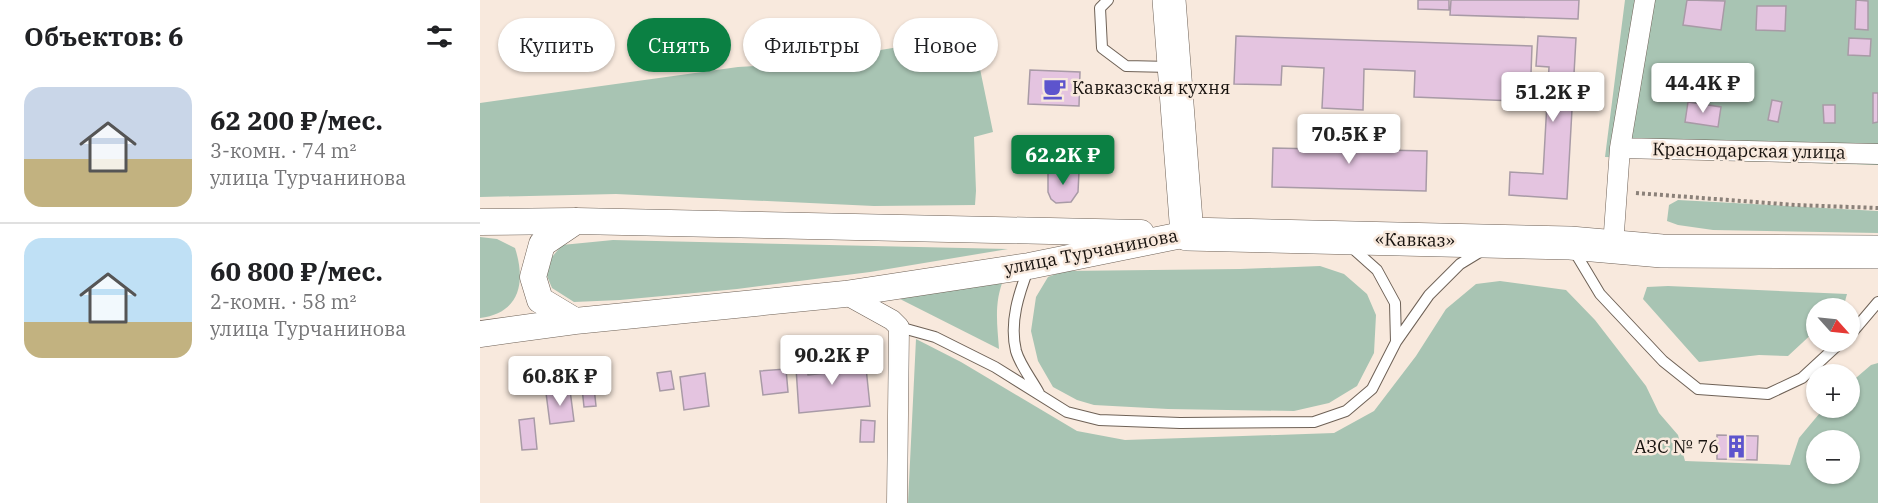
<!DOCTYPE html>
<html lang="ru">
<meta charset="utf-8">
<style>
body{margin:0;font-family:"IBM Plex Serif",serif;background:#f2f2f2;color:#202124;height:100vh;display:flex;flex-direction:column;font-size:22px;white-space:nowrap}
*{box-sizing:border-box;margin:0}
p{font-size:20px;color:#757577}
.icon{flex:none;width:33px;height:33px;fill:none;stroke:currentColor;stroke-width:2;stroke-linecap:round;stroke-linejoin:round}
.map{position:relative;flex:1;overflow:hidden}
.side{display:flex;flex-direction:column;background:#fff;width:480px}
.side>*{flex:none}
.hud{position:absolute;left:18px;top:18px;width:570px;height:54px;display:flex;gap:12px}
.needle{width:39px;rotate:117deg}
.fabs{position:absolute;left:1326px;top:298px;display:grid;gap:12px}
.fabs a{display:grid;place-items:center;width:54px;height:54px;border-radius:50%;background:#fff;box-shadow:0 2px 4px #0004;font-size:30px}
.price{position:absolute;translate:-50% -51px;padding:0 14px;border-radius:6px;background:#fff;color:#222;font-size:20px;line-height:39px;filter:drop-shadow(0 2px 3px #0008)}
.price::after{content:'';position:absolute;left:50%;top:36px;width:18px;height:14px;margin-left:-9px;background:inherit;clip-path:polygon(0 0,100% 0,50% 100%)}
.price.selected{background:#0b8043;color:#fff}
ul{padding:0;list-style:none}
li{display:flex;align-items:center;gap:18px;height:150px;padding:0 24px}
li+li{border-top:2px solid #e0e0e0}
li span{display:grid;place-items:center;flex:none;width:168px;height:120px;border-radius:18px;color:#555}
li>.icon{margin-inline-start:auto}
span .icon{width:72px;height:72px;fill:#fffc;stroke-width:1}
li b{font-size:26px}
h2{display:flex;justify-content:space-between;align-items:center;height:72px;padding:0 24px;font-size:26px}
.tag{padding:0 21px;border-radius:27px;background:#fff;box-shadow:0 2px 4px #0004;font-size:21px;line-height:54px}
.tag.selected{background:#0b8043;color:#fff}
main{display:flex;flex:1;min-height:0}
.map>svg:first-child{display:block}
.green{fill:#a8c4b3;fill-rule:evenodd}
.building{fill:#e4c4e0;stroke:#a89aa6;stroke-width:1.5}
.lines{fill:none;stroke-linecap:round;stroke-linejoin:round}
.service-casing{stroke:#6e6156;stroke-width:12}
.minor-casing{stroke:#6e6156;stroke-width:21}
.tertiary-casing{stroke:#6e6156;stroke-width:27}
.trunk-casing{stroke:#6e6156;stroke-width:34}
.path{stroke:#8b8179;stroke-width:4;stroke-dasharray:3 3;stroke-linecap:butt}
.service{stroke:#fff;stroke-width:10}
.minor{stroke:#fff;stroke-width:20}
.tertiary{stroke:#fff;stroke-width:26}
.trunk{stroke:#fff;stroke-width:33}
.labels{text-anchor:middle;stroke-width:5;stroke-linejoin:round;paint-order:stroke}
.poi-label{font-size:18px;fill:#17120e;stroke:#f8e9dd;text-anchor:start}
.street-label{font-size:18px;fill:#17120e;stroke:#f8e9dd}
</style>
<main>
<section class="side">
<h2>Объектов: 6<svg class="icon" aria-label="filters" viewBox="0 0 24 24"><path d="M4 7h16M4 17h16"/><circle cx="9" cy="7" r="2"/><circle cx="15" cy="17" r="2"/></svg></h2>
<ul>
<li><span style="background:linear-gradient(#c9d6e8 60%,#c2b280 0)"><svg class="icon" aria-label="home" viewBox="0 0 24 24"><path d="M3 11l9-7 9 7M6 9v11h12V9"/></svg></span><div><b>62 200 ₽/мес.</b><p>3-комн. · 74 m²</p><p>улица Турчанинова</p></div></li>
<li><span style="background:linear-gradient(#bfe0f5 70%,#c2b280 0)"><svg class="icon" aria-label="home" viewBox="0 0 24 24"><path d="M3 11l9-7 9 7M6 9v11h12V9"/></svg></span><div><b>60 800 ₽/мес.</b><p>2-комн. · 58 m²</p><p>улица Турчанинова</p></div></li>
</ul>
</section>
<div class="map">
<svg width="1398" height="503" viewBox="0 0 1398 503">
<rect width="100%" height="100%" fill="#f8e9dd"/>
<path class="green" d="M1145 0H1398V165L1125 157Z
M493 35 513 132 494 137 496 191 495 205 394 206 136 194 0 197V103L258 67 314 64Z
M1198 200 1398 211V233L1233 230 1198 225 1187 221 1189 205Z
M0 237 17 239 35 248C46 282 40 313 0 318Z
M133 240 528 249 390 272 257 289 140 300 94 302 72 288 67 276V263L82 245Z
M840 266 864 274 887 294 896 315 894 353 877 386 849 403 814 411 688 409 614 405 597 400 573 387 558 361 551 331 556 297 568 277 584 271 760 269Z
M524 278C514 302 517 323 519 349L416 297Z
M1020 281 1086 290 1115 320 1166 386 1179 413 1198 435 1205 461 1310 465 1319 438 1344 408H1370V383L1391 365 1398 363V503H428L436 339 481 362 597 431 645 440 854 433 894 411 936 356 966 309 996 284ZM1336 441H1370V474H1336Z
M1188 286 1367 294 1364 305 1360 309H1336V330L1308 356 1279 355 1219 362 1163 299 1167 287Z"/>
<path class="building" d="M938 0H969V10L938 9Z
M971 0H1099L1098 19 970 15Z
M1207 0 1245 1 1241 30 1203 25Z
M1376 0 1388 1V30L1375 29Z
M1277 6H1306L1305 31 1276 30Z
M756 36 1052 46 1051 74H1036L1035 101 934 97 935 71 884 69 883 110 842 108 844 68 802 66 801 85 754 84Z
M1058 36 1096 38 1087 199 1029 195 1030 172 1063 174 1069 67 1056 66Z
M1369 38 1391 39 1390 56 1368 55Z
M338 42 340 57 322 59 320 44Z
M550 70 600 72 599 106 548 104Z
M1393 93H1398V122L1393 123Z
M1292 100 1302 102 1298 122 1288 120Z
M1208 102 1241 107 1238 127 1205 122Z
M1343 105H1355V123H1344Z
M837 128 874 129V138L905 139 904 150 947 151 946 191 792 187 793 148 837 149Z
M568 171 599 172 598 192 591 202 576 203 571 199 568 192Z
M325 352 328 375 346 373 345 362 385 358 390 406 319 413 315 353Z
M306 369 308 392 283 395 280 371Z
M191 371 194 389 180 391 177 373Z
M225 373 229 406 204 410 200 377Z
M114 387 116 406 104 407 102 388Z
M90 390 94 421 70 424 66 393Z
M54 418 57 449 42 450 39 420Z
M381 420 395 421 394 442H380Z
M1237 435 1278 436 1277 460 1237 459Z"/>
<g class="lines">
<defs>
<path id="service" d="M628 0 620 8 622 48 646 66 691 67
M1093 249 1120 294 1183 361 1218 389 1288 394 1322 378 1361 342
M549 267C539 293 529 322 536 351 540 365 552 380 559 393
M419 327 455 337 515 367 587 412 619 420 700 423 834 422 866 411 892 389 916 342 915 303 897 270 869 245
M1370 335 1398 302
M916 342 949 295 980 264 1003 250"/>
<path id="minor" d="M1140 148 1398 154
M1133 246 1140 148 1165 0
M365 294 412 320 419 327 417 503"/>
<path id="tertiary" d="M0 222 96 221 661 233
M95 321 60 300 53 277 62 244 96 221
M0 334 95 321 365 294 549 266 707 234"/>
<path id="trunk" d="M689 0 707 234 1090 243 1182 251 1398 252"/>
</defs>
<use href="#service" class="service-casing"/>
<use href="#minor" class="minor-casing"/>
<use href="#tertiary" class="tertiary-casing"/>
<use href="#trunk" class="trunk-casing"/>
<path class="path" d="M1156 193 1315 205 1398 208"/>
<use href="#service" class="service"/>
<use href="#minor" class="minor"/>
<use href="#tertiary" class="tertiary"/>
<use href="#trunk" class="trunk"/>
</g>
<defs>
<symbol id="cafe-bare" viewBox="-9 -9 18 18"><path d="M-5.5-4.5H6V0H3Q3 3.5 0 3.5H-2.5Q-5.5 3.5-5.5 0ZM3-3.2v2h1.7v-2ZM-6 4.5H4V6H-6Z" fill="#5d54cd" stroke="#f8e9dd" stroke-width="2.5" paint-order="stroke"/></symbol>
<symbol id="building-bare" viewBox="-9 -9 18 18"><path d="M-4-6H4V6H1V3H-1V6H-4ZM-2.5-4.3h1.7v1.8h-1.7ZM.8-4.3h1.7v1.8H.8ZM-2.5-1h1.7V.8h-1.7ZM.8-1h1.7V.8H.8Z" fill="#5d54cd" stroke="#f8e9dd" stroke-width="2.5" paint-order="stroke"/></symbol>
</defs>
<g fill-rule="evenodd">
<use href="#cafe-bare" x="558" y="72" width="33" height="33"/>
<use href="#building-bare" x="1240" y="430" width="33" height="33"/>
</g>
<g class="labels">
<g class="poi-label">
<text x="592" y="94">Кавказская кухня</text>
<text x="1239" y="453" text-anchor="end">АЗС № 76</text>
</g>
<g class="street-label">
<text transform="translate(1269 151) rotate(1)" y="6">Краснодарская улица</text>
<text transform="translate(935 240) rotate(1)" y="6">«Кавказ»</text>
<text transform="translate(611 252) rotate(-11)" y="6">улица Турчанинова</text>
</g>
</g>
</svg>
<div class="fabs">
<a><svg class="needle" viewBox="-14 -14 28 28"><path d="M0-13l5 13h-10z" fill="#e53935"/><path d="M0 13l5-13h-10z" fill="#757577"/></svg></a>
<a>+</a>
<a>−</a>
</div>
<b class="price" style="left:1223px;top:114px">44.4K ₽</b>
<b class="price" style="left:1073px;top:123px">51.2K ₽</b>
<b class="price" style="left:869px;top:165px">70.5K ₽</b>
<b class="price selected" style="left:583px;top:186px">62.2K ₽</b>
<b class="price" style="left:352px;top:386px">90.2K ₽</b>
<b class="price" style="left:80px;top:407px">60.8K ₽</b>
<div class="hud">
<a class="tag">Купить</a>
<a class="tag selected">Снять</a>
<a class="tag">Фильтры</a>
<a class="tag">Новое</a>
</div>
</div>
</main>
